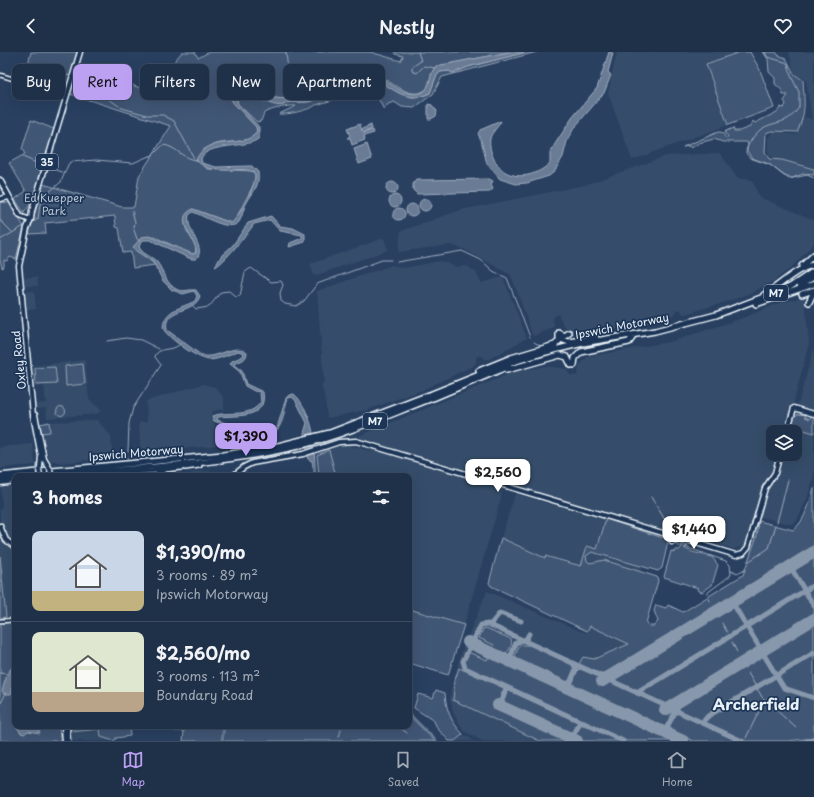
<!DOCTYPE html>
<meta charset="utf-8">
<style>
body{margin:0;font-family:"Playpen Sans",sans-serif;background:#2c3c53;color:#f1f3f6;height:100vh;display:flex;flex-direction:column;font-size:15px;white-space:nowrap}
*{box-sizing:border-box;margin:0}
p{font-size:13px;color:#a1a9b4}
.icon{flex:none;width:22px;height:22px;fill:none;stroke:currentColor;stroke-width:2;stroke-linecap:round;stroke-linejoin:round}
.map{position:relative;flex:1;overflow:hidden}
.side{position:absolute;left:12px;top:421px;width:400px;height:256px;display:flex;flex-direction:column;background:#1f3049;border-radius:8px;box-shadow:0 4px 16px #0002,0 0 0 1px #3c4b61}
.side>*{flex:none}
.top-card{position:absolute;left:12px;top:12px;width:400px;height:36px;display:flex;gap:8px}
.fabs{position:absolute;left:766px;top:373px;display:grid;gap:8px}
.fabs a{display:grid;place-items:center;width:36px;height:36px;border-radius:8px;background:#1f3049;box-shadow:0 4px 16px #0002,0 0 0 1px #3c4b61;font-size:20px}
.price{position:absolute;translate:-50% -34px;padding:0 9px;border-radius:8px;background:#fff;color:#222;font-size:13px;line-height:26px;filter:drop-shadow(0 1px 2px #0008)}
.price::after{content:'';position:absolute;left:50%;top:24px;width:12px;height:9px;margin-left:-6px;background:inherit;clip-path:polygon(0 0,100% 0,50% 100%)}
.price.on{background:#bca0f2;color:#111}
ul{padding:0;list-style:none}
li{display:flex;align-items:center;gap:12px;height:100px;padding:0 20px}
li+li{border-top:1px solid #3c4b61}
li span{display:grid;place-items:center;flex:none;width:112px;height:80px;border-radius:8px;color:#555}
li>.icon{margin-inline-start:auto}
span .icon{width:48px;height:48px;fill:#fffc;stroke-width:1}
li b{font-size:17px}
h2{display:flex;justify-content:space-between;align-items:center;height:48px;padding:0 20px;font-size:17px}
.tag{padding:0 14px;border-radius:8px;background:#1f3049;box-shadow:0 4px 16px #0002,0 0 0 1px #3c4b61;font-size:14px;line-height:36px}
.tag.on{background:#bca0f2;color:#111}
header{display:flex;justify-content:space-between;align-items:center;height:52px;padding:0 20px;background:#1f3049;font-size:18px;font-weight:600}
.tabs{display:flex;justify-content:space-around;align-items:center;height:56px;border-top:1px solid #3c4b61;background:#1f3049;font-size:11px;color:#a1a9b4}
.tabs a{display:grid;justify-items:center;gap:2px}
.tabs .on{color:#bca0f2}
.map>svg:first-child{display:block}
.built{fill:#364d6b}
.green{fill:#415774;stroke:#94a4b6}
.water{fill:#6b7c95;stroke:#9dabbd}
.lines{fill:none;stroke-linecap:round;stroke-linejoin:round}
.stream{stroke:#9dabbd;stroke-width:1}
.river{stroke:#6b7c95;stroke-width:3}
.taxiway{stroke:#8898ac;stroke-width:5}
.runway{stroke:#8898ac;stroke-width:12}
.minor-casing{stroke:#e8f1f8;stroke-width:5.5}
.major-casing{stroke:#e8f1f8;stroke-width:7}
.highway-casing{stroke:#e8f1f8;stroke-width:8}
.minor{stroke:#1d3557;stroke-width:2.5}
.major{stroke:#1d3557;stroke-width:4}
.highway{stroke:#1d3557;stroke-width:5}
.major-bridge-casing{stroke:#e8f1f8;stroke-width:7;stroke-linecap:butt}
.major-bridge{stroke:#1d3557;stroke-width:4}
.labels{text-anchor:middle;stroke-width:3.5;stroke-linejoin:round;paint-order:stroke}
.shield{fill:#1d3557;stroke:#abb9c8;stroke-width:1}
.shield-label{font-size:10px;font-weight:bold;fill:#e8f1f8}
.park-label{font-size:11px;fill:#b6c3d0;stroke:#1d3557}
.street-label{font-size:11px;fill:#e8f1f8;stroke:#1d3557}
.district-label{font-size:15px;font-weight:bold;fill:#e8f1f8;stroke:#1d3557}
</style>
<header><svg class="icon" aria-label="back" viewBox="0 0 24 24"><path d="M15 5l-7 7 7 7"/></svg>Nestly<svg class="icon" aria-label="heart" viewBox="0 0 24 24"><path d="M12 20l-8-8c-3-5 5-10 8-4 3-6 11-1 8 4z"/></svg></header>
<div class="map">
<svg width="814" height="689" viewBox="0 0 814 689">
<rect width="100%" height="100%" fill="#294061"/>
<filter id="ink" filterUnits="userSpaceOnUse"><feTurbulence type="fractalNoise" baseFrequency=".025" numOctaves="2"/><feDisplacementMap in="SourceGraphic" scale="8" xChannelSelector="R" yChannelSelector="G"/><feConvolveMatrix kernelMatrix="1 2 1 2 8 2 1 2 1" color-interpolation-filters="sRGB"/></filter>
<g filter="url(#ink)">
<path class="built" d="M617 0H740L706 12 728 73 632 108 608 41Z
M789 0H814V116L797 111 773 107 768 102V86L775 79 796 83 805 65 812 67 806 28 794 21Z
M57 21 70 24 64 39 52 36Z
M720 101 737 126 752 128 759 145 814 168V191L791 216 772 230 749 242 719 252 685 262H683L680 257 675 259 674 263 658 269 609 279H582L565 276 558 262 553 265 554 273 553 276 533 284 511 223 464 197 450 193 398 200 401 179 461 158 585 133 666 104Z
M384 186 388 198 314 224 310 212Z
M440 209 457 215 467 214 476 220 481 231 503 225 527 286 489 307H485L481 303 476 305V311L473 314 422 338 367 358 327 366 325 346 321 333 324 331 317 239 392 213 404 216Z
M35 225H37L38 234H24L23 226Z
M34 239 36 257 27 258 24 240Z
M802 245 805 247 809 291 786 380H773V402H779L773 419 763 432 744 494 734 497 505 432 464 573 409 557V424H336L329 398 344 392 370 399 372 392 361 388 359 384 516 319 546 314 566 317 570 323 577 324 580 313 587 305 673 289 743 266 777 252Z
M814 296V359L801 355 798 352Z
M85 308 89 347 101 358 97 362 47 366 46 356 35 357V352L46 351 44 334 33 335 32 314Z
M203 332 215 335 224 346V357L213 359 210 364 215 373 233 380 231 389 212 394 158 399 147 400 140 395 139 370H147L146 349Z
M798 362 814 365V423L807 447 796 470 791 472 760 465 769 435 778 422 784 402H795V380H790L794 365Z
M97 368 111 384 112 400 107 406 62 411 50 408 41 381 50 380 49 370Z
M33 392 35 413 0 416V395Z
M210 419V424H180L197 420Z
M15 433V564L6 565 0 504V457H2L1 435Z
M814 436V689H482L464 679 454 662 450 647 451 637 462 599 487 539 585 581 589 574 630 592 743 523 759 469 793 478 798 474 810 450Z
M515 442 628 473V476L651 482 637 530 546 504 545 506 501 486Z
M100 677 110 689H72L71 680Z
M463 682 474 689H455Z"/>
<path class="green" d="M31 0H77L70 24 28 12Z
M182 0H195L198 6 209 0H370L401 9 403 4 395 2V0H510L437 14C428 23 432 33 425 38 408 52 379 16 360 16 355 17 330 27 326 31 321 35 316 41 311 46H297L292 44 290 47 273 46 243 32 231 37 232 49 256 75 257 80C245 99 207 79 198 109L208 117 252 119 255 122V130L234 170 231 171 193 157C178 176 188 177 196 195L195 202 189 201 155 185 141 186 135 195 155 213 133 216 131 200 123 201 119 176 116 175 115 164 45 171 46 181 29 182 43 132 122 155H134L139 124 171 74 70 42 75 26 125 41 127 35 124 34 122 30 150 39Z
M527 0H537L442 25 433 42 414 56 402 55 394 50 388 52 384 58 379 48 377 36 371 35 366 38 316 53C309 58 288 63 279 62L296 54C289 53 271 57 264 61L261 69 257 70 238 52 234 41 238 36C249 37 254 45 262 48 267 50 278 54 283 53 286 52 288 50 292 50 297 50 302 51 307 50 328 48 334 18 358 21 386 24 400 56 430 41L436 24 440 20 449 19 453 21 468 15Z
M740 0H750L760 18 774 56 728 73 706 12Z
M763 0H776L778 3 786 6 794 22 803 28C804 50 807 59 797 80L771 79 766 81 765 100 769 107 782 108 814 117V123L803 122 792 126 784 124 769 112 752 106 747 99 748 93 747 90H723L714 87 699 91 691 96 689 94 683 95 718 80H721L727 87 728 84 724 81 726 79 733 76 734 79H739L750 75 753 69 755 71 777 60 781 55 784 56 786 52 784 49 788 43H783L782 38 775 32V26L769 20 768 7Z
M31 68 54 77 32 150 24 161 15 147 26 139 9 111 25 102 22 97Z
M0 150 10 151 24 175 16 207 10 205 7 209 4 208V215L2 216 0 208Z
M83 312 85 332 66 334 65 314Z
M55 315 57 332 36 333 35 316Z
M56.5 359a4.5 4.5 0 1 1 9 0a4.5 4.5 0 1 1-9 0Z
M798 362 806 363 805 365 810 367 811 364 814 365V381L791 374 794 365Z
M49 370 50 380 41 381 40 372Z
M329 398 336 424H319L317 403Z
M814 436V686L788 689H746L679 658V655L688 649 684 642 666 652 616 629V625L625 620 621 613 603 623 579 612 583 605 594 607 629 592 590 574 587 579 491 534 489 531 501 486 545 506V504L581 514 587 494 597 497 606 467 666 487 668 490 662 516 658 519 592 500 586 504 587 509 590 511 604 508 657 525 658 529 646 571 650 574H654L658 569 654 559 656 553 666 556 668 553 683 560 743 523 757 484 759 469 793 478C805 470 810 449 814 436Z
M682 492 688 494 684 496 692 500 712 505 718 513 712 533 702 540 697 538 698 536 664 525 671 499 675 500V498H679L683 494Z
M0 504 6 565 0 566Z
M409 557 464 573 448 623 409 611Z
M15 570V674H59L60 689H0V572Z
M486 576 511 587C513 593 509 600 504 602L492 597 494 593 479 586 483 577Z
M520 593H531L573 613 574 618 569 630 567 631 516 607 515 603Z
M468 600 487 608 489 604 673 689H626L467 616 464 610Z
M459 616 504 636 496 656 571 689H540L453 648 455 628Z
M580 617 600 625 604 633 610 630 663 654 667 661 673 659 666 674 663 675 572 633 577 620Z
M436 638 445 641C446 658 451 670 463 682L455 689H449L437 676 434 669 414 656 418 642 433 646Z
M507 639H510L578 670 573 682 571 683 504 650 503 647Z
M677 661 733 687 736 689H693L670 678 669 674Z
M409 662 435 689H183L184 679H175L183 678 184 674H409Z
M582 672H583L619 689H583L575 684Z
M101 674H129L130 684 116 686 114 689 101 685 100 677 71 680V677Z"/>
<path class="water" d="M510 0H527L468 15 453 21 449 19 440 20 436 25 430 41C400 56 386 24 358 21 333 18 328 48 307 50 302 51 296 50 291 50 288 50 286 52 283 53 277 55 268 51 262 48 254 44 248 37 238 36L235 38 238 52 259 75V86C250 97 206 90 201 107L202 111 216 115 248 114H252L258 120C260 134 253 140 247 150 243 156 243 164 239 170 230 181 204 164 193 160L189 163C185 179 208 196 196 207H191L150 188H143L139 194C141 202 152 204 157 210 164 219 166 233 178 238 185 240 189 237 196 238L200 244C195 262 162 255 167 278L201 303C216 309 234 290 247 300 247 308 241 309 235 311L234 313 242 319 246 332 263 340C268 368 235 363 218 365L217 368 262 383H269L277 376 286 346 289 343 294 342C300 347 301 351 305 357 316 380 314 392 315 415H313L312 409 308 407 307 404 304 381 307 371 296 349 292 345 288 346C282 363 286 370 271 385H260L214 369 212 364C229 358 249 367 261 350L260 340 254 339 245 334 240 320 230 312 232 309 243 304 244 301 238 299C230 302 220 307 211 308 200 309 167 286 163 276 164 257 182 256 195 249L197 244 194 239 183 242 172 238 163 229 153 210 136 199 133 195 142 185 149 184 193 202 196 201C198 188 171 167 193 157L231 171C238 168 257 131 255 122 245 110 215 128 196 108 207 81 245 98 257 80L256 75 236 54 232 49 231 37 234 34 243 32 273 46 290 47 292 44 297 46H311C318 40 324 30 333 25 375 0 395 52 423 40 431 36 428 22 436 14Z
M609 0 613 1 608 20 611 23 604 41 574 76 567 89 563 105 554 120 549 124 527 131 516 132 500 127 487 112 481 88 478 82 480 78 501 69C499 75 491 80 490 87 489 93 491 100 493 105 503 130 533 128 550 111V101L555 92 572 66 597 36Z
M428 52 432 53 437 59 436 64 431 67H428Z
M360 72 362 79V77L371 73 372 77 363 81 373 78 374 81 364 84 365 88 352 93 350 86H347L350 84 347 77Z
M367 92 372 107 359 112 354 97Z
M489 127 493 129 491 133 493 137 490 140 417 142 413 138V132L416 128Z
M386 136a6 6 0 1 1 12 0a6 6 0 1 1-12 0Z
M389 149a6 6 0 1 1 12 0a6 6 0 1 1-12 0Z
M419 153a6 6 0 1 1 12 0a6 6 0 1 1-12 0Z
M406 158a6 6 0 1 1 12 0a6 6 0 1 1-12 0Z
M393 162a6 6 0 1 1 12 0a6 6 0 1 1-12 0Z
M271 164 280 174 293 176 305 182V190L289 195 290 191 302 186V183L280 179 270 168 254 172C249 180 222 213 215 215L221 204 233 193 248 171Z
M15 612 14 630 11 642H4L2 639C5 629 7 619 15 612Z
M16 674H37L40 681 28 679 24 682 21 681Z"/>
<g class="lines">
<path class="stream" d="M286 0 289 28 292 45
M418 0 421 9 412 15V19L417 21 424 14 435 16
M765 0 767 5 785 10 788 12 791 24 799 40V55C786 78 767 64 752 87 749 92 746 95 746 101L750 106 770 113 789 127 807 123 814 126
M74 37 107 46 122 56 147 63H163L174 69 195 108
M23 105 43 114
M48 115 65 121
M132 159 135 170 134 176
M0 168 12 180
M33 170 38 167 40 152 49 140 61 130 68 113 70 110 96 108 133 111 149 104H152L163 93C177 94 182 108 197 108
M134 178 137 187 140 189
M0 188 24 174
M397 210 462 199 481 208 493 219 507 226 530 285
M192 253 196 257 209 255 221 240 229 239 236 245 240 244 245 220 251 216 271 230 281 229 283 233 280 241 281 249 285 252 296 254 304 249 317 232 382 208H391
M107 289 126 286 141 288 159 297
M534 290 541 294
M554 307V308
M128 399 129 371 133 356 161 313 155 305 156 302C163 294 174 300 181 291
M127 407V405
M212 422 217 424
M651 445 670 476 674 479
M777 470 788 428
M678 494H682
M685 495 726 509 730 513 731 523 707 541 710 549
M748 510 769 496 776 473
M731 519 739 521 745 518
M722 571 727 580
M732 590 737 600
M0 621 7 622
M748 621 762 645 796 676
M0 653 6 641
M398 674 407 681
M343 675 344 674
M339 685 341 678
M746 686 765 647"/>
<path class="river" d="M314 411 315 424
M409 662 436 689
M222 689 224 674"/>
<path class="taxiway" d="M790 514 814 554
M732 550 784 636 814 646
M490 573 500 561 521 569
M523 588 516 591 510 606 513 610 528 618
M523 588 526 587 529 582
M469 595 473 593 487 599
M490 600 504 606 511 603
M573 611 576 617 570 631 571 636 588 645
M547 626 564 634 570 630
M510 637 506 638 501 651 502 654 510 658
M637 641 814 533
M644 671 664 678 667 675 675 660 678 659
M702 671 708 664 814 601
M668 675 669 682 683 689
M561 682 572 685 579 672 583 671
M623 689 465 616 463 609 481 573 488 572 742 689
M806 689 814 688"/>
<path class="runway" d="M468 590 683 689
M602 629 814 500
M498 653 577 689
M665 658 814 567"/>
<defs>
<path id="minor" d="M0 23 67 43
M0 569 15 568"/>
<path id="major" d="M0 128 20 164 30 168
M0 147 9 145
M35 363 44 407 50 417
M787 380 794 356 814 362
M40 415 41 404 33 363 19 214 27 176 31 167 32 159 80 0
M76 424 153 419 185 415
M155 424 163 419
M233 424 244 415 252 411 303 402 339 390 356 389 736 503 743 501 748 495 765 436 775 421 780 402
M0 431 15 429
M0 474 6 488 15 495
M672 490 682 488
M64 674 65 689
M67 674 68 689"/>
<path id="highway" d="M802 214 814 203
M799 233 814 225
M802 242 814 238
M764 243C780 234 797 215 814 213
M809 250 814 239
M756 252 814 232
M561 282 563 288 569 290 596 286
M562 286 569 281
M574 313 575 306 581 300 629 290 632 286
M507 318 560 303 567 305 571 313
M479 319 511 306 555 293 559 289V281
M432 342 506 312 542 301 583 291 655 279 716 263 790 235 814 219
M433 346 509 314
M185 415 199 413
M52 419 223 403 270 396 330 381 429 343
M41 420 49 419
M52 423C135 416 221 413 302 393 346 382 388 363 430 347
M0 424 38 420
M43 424 49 423
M0 428 15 427"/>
</defs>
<use href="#minor" class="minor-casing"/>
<use href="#major" class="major-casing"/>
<use href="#highway" class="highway-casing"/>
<use href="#minor" class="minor"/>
<use href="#major" class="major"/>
<use href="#highway" class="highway"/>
<defs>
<path id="major-bridge" d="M50 417 51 424
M39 418 40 424"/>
</defs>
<use href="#major-bridge" class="major-bridge-casing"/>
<use href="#major-bridge" class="major-bridge"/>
</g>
</g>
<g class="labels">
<g class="shield">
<rect x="36" y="102" width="22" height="16" rx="3"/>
<rect x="764" y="233" width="24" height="16" rx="3"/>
<rect x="363" y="361" width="24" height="16" rx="3"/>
</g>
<g class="shield-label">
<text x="47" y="114">35</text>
<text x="776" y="245">M7</text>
<text x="375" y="373">M7</text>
</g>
<g class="park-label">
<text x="54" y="150">Ed Kuepper<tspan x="54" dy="13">Park</tspan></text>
</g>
<g class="street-label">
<text transform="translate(622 274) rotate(-11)" y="4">Ipswich Motorway</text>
<text transform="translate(19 308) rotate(-96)" y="4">Oxley Road</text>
<text transform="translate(136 401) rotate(-5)" y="4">Ipswich Motorway</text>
</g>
<g class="district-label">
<text x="756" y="658">Archerfield</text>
</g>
</g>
</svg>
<div class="fabs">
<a><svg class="icon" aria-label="layers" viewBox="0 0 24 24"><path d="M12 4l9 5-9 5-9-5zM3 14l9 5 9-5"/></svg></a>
</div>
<b class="price on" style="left:246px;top:405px">$1,390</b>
<b class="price" style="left:498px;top:441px">$2,560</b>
<b class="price" style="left:694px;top:498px">$1,440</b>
<div class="top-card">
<a class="tag">Buy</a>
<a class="tag on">Rent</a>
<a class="tag">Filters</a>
<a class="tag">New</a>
<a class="tag">Apartment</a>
</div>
<section class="side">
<h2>3 homes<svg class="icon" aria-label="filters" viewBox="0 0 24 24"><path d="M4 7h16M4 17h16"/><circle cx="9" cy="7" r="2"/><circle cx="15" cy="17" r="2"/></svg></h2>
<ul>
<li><span style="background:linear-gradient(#c9d6e8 75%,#c2b280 0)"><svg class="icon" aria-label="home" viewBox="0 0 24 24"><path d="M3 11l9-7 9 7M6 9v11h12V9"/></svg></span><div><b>$1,390/mo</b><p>3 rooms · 89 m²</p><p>Ipswich Motorway</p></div></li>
<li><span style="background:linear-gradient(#dfe7d0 75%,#b9a48a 0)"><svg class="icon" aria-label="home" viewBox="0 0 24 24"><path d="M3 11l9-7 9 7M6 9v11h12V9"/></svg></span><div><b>$2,560/mo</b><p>3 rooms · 113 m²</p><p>Boundary Road</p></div></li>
</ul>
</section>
</div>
<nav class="tabs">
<a class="on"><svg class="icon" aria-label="map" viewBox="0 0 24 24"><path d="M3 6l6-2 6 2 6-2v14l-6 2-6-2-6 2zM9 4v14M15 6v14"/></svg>Map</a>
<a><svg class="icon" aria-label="saved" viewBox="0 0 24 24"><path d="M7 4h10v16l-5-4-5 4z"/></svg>Saved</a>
<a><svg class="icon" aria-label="home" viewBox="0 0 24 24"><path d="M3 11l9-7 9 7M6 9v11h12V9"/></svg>Home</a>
</nav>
